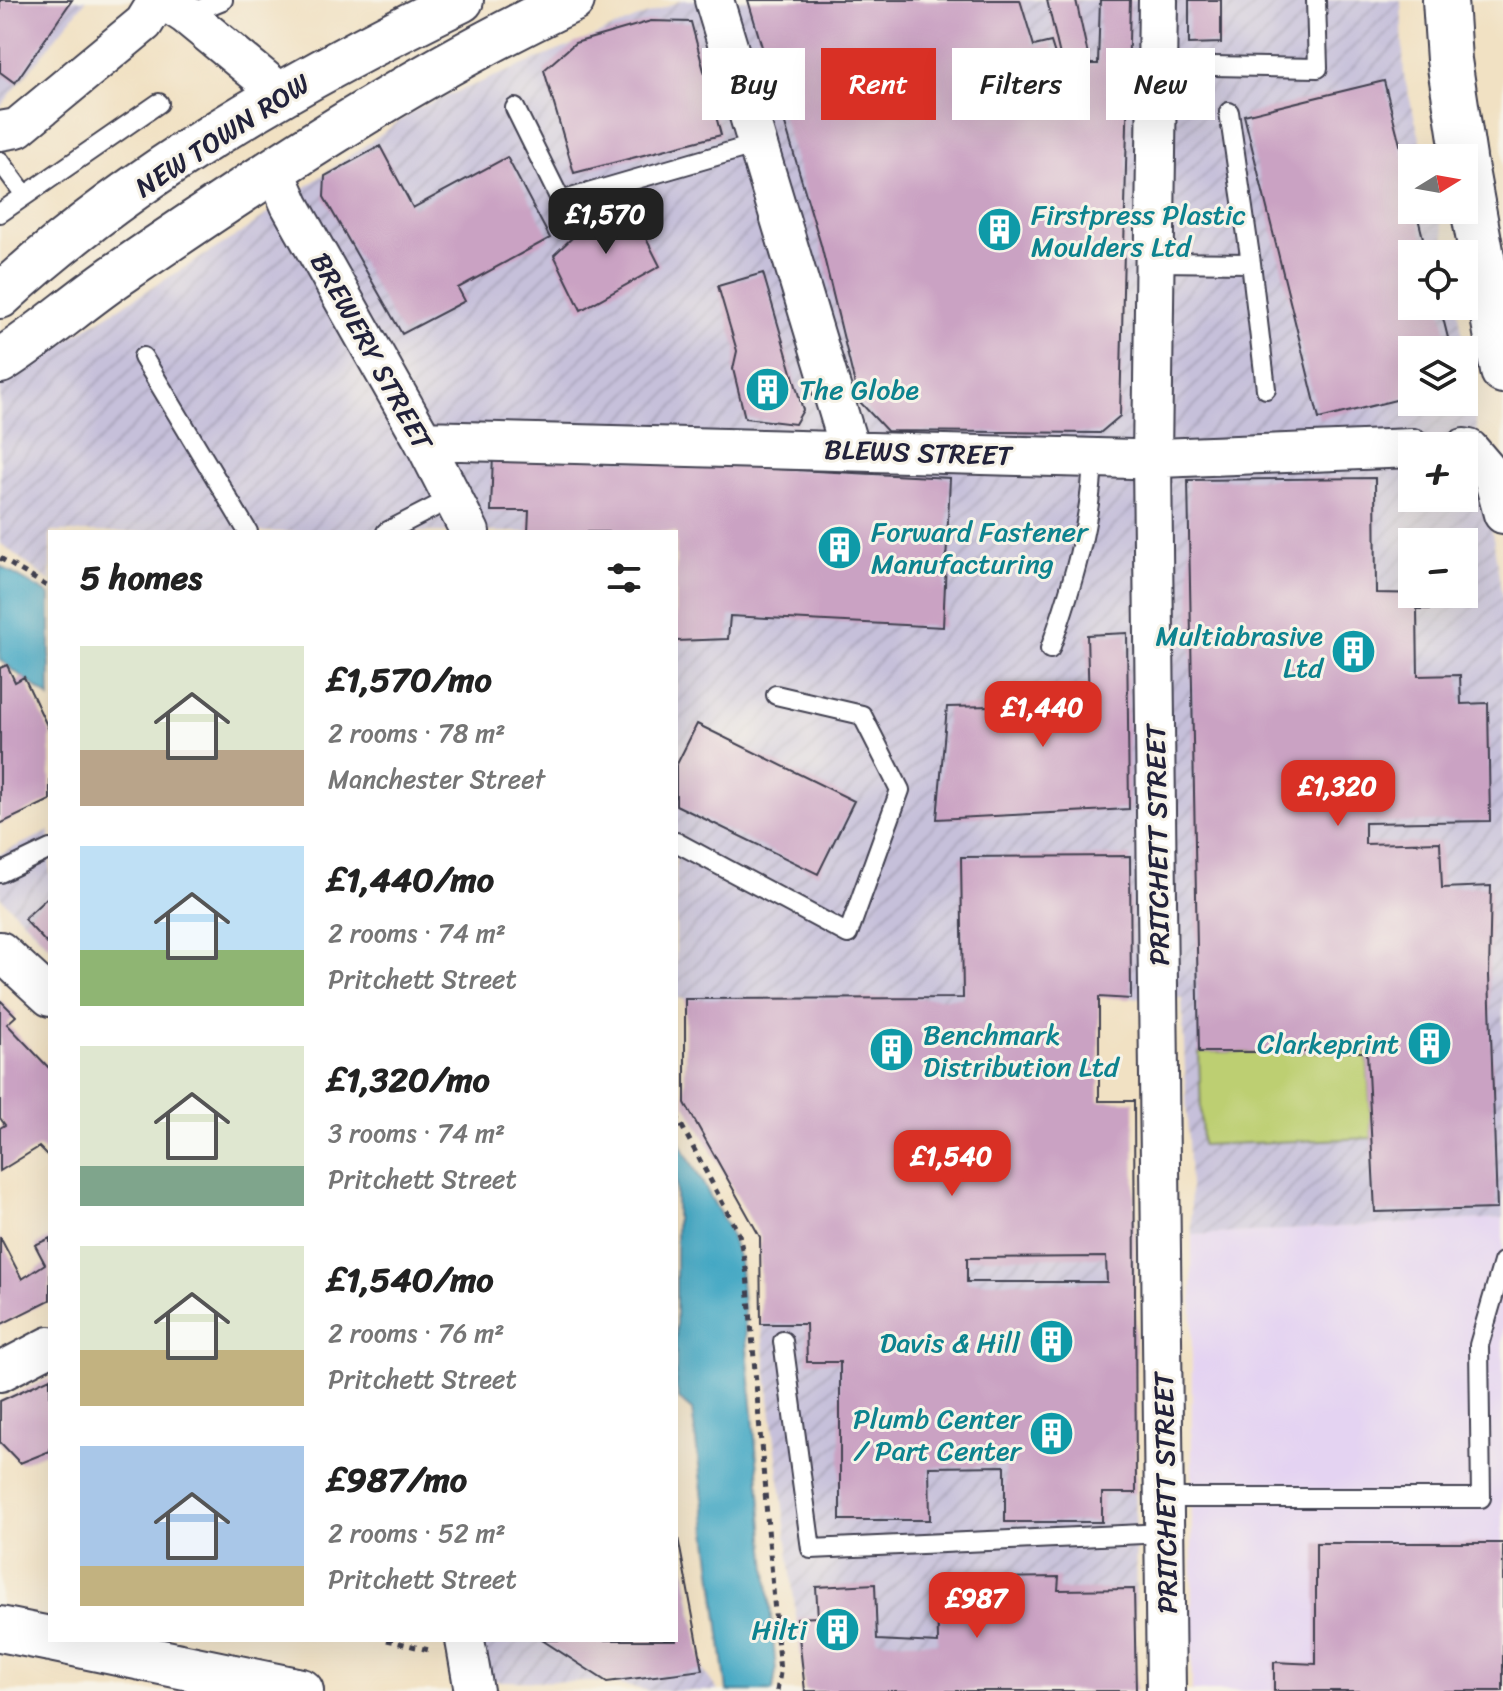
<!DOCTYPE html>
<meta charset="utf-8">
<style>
body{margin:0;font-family:Sriracha,sans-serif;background:#f2f2f2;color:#222;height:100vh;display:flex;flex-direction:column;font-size:30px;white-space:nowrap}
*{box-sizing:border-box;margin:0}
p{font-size:26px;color:#767676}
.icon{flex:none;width:44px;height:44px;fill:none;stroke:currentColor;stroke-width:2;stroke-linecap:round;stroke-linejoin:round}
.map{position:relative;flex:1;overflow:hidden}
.panel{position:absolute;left:48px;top:530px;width:630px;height:1112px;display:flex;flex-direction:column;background:#fff;border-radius:0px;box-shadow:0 8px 32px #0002}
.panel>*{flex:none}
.guide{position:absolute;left:702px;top:48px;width:680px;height:72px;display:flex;gap:16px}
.needle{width:52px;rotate:79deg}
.fabs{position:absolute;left:1398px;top:144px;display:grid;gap:16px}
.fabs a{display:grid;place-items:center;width:80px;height:80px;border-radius:0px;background:#fff;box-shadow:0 8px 32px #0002;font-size:40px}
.price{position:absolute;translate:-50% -68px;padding:0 18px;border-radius:16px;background:#d93025;color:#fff;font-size:26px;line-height:52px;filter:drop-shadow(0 2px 4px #0008)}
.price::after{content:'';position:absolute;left:50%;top:48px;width:24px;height:18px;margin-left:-12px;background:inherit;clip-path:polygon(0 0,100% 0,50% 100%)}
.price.selected{background:#222;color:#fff}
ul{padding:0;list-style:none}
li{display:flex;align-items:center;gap:24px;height:200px;padding:0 32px}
li span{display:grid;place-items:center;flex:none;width:224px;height:160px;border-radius:0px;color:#555}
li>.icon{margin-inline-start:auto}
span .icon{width:96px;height:96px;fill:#fffc;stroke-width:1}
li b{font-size:34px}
h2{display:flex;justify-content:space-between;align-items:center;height:96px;padding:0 32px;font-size:34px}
.chip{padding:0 28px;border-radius:0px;background:#fff;box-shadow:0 8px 32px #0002;font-size:28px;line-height:72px}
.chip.selected{background:#d93025;color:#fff}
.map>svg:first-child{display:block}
.built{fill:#e4d3f2}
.industrial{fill:url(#industrial-furrows);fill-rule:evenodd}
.green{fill:#bdcf72;stroke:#707856;stroke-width:2}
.water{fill:#44a8c4;stroke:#336580;stroke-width:2}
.building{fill:#caa2c3;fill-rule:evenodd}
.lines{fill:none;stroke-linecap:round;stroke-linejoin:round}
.lane-casing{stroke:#413f4f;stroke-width:22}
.street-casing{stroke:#413f4f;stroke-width:42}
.secondary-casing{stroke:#413f4f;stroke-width:48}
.highway-casing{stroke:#413f4f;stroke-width:48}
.path{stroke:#413f4f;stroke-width:5;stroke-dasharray:6 6;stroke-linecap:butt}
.lane{stroke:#fff;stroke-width:18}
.street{stroke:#fff;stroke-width:38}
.secondary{stroke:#fff;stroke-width:44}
.highway{stroke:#fff;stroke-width:44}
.labels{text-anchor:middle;stroke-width:6;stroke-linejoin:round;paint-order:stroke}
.street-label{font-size:28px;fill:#22223b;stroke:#f7f3e8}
.culture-label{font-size:28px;fill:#0d838f;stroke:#f7f3e8;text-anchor:end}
</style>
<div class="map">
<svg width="1503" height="1691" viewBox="0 0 1503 1691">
<defs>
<pattern id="industrial-furrows" width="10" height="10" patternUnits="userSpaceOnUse" patternTransform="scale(2)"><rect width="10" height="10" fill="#c6c0da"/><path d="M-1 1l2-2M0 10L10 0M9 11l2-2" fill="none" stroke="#aaa5bc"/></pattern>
</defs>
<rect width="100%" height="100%" fill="#f7f3e8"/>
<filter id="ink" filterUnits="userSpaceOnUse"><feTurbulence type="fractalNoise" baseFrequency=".0125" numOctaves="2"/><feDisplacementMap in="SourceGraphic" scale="16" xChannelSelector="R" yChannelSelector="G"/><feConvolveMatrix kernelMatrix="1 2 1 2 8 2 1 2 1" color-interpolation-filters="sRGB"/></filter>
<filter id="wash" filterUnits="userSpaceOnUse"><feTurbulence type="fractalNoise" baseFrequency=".006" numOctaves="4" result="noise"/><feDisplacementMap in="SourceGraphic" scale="32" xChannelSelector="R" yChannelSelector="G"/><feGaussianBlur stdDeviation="1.8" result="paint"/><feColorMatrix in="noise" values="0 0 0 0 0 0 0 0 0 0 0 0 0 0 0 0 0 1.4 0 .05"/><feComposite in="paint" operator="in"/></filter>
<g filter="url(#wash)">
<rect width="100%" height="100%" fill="#f1e1c3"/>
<path class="built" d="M1503 1218V1691H1192V1235Z"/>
<path class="industrial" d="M0 0H86L0 107Z
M682 0H1401L1404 76 1425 158H1412V210H1438L1449 254H1412V306H1458L1503 603V1218L1192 1235 1182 998 1099 997V1101H1134L1136 1691H805L761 1324 760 1237 685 1103V999L676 998V532H50V581L0 543V381L236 236 418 108ZM1412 350H1464V402H1412ZM1412 446H1464V498H1412ZM1412 542H1464V594H1412Z
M50 831V947L0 897V854Z
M676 1518 703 1670 718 1691H649L607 1682 488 1681 480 1640H676Z"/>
<path class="green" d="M1199 1052H1367L1372 1138 1202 1145Z"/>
<path class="water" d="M0 566 50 595V698L0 660Z
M676 1136 727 1226 739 1259 776 1671 773 1691H727L692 1410 679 1399 676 1386Z"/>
<g id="blocks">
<path class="building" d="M0 0H72L15 83 0 72Z
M748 0H1020L1034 46 1051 42 1060 70 1062 64 1047 0H1076L1090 64H1098L1100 0H1130L1120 416 1100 433 887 431 859 401 821 245Z
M1189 0H1221V43L1189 44Z
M651 21 691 22 721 135 574 173 544 70 575 43Z
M1384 81 1412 192V210H1416L1427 254H1412V306H1440L1451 350H1412V396L1319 419 1244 115Z
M380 146 413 208 507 157 550 238 458 288 465 301 402 334 324 197 325 176Z
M629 205 660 266 581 310 554 255 597 214Z
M763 273 803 410 795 424 745 418 733 369 737 351 718 286Z
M493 454 950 478 943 627 730 616 728 639 676 641V532H528L529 511H491Z
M1375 478 1376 593 1432 594V609H1417L1418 676 1460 675 1461 704 1488 703 1490 821 1365 823V844L1440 842 1442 888 1491 886 1489 975 1497 1209 1375 1212 1367 1052H1199L1188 480Z
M1127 633 1129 809 937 819 947 707 1089 704 1087 635Z
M7 665 15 682 24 677 50 732V800L0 824V668Z
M697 724 854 801 818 874 676 805V766Z
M1130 856 1131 999 1099 997V1101H1134L1136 1493H1102V1522H1005V1466L929 1467 930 1520H840V1362H807L806 1324H761L760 1237 685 1103V999L963 998 961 857ZM1106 1257 1107 1282H967V1258Z
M50 895V947L24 919Z
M0 1000 16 1016 7 1024 50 1069V1158L39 1147 0 1171V1128L5 1125 0 1118Z
M0 1237 22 1279 45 1264 35 1245 50 1238V1300L0 1325Z
M50 1378V1451L20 1463 0 1442V1401Z
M676 1527 703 1670 607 1682 542 1640H676Z
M1316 1543H1503V1691H1274V1662L1316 1664Z
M1059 1577 1058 1590 1134 1589 1136 1691H805L797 1618 818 1617 816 1587 875 1584 877 1640 938 1643 937 1579Z"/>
</g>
</g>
<g filter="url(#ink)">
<use href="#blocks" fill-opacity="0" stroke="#413f4f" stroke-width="2"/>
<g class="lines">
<defs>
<path id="lane" d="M186 15 223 0
M1157 65 1318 68 1316 0
M515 108 561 201 757 144
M0 161 25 195
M0 213 159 103
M1154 262 1251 263 1229 112
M1251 263 1266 389
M143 357 248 532
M386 532 452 498
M1050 649C1072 587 1091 524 1093 458
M676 842 848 934 900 790 862 715 776 695
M0 873 50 849
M783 1341 811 1549 1165 1533
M1165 1498H1481L1479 1345 1503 1262"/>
<path id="street" d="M163 0 186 15 282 94
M714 0 850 450
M1158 0 1152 459 1166 1691
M0 131 17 128 144 23 158 0
M275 170 290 205 423 440 470 532
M423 440 1133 459 1412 448
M1464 448 1469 449 1493 477 1503 514
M0 951 50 997
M0 1372 50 1346
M465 1640 474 1691"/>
<path id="secondary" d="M0 296C135 172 298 79 461 0
M0 361C43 334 81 299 123 271 266 173 415 74 572 0"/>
<path id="highway" d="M1445 0 1449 60 1464 158
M1464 159 1503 371
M0 1629 50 1639
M55 1640 301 1691"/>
</defs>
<use href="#lane" class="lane-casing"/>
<use href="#street" class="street-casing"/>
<use href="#secondary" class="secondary-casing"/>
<use href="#highway" class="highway-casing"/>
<path class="path" d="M0 558 50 588
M676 1115 739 1234 747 1274 780 1673 777 1691
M387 1640 433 1651"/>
<use href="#lane" class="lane"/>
<use href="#street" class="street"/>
<use href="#secondary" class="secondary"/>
<use href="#highway" class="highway"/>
</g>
</g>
<defs>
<symbol id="building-disc" viewBox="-11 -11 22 22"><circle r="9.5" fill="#0f9aa8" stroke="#f7f3e8"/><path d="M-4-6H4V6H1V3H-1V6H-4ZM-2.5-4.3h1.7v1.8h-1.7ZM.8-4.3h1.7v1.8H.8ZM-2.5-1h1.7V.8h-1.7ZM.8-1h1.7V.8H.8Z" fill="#fff"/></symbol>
</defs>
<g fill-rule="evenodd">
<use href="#building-disc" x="974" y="204" width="51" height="51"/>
<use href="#building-disc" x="742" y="364" width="51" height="51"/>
<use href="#building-disc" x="814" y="522" width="51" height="51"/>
<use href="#building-disc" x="1328" y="626" width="51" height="51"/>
<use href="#building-disc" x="1404" y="1018" width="51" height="51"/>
<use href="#building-disc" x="866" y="1024" width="51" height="51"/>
<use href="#building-disc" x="1026" y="1316" width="51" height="51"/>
<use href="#building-disc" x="1026" y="1408" width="51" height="51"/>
<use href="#building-disc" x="812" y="1604" width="51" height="51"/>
</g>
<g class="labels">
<g class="street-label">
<text transform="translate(222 135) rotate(-33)" y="10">NEW TOWN ROW</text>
<text transform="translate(372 351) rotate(61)" y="10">BREWERY STREET</text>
<text transform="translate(918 452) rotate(2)" y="10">BLEWS STREET</text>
<text transform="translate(1157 845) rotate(-91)" y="10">PRITCHETT STREET</text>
<text transform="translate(1165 1493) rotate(-91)" y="10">PRITCHETT STREET</text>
</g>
<g class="culture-label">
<text x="1031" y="224" text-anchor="start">Firstpress Plastic<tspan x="1031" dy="32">Moulders Ltd</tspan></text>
<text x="799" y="399" text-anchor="start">The Globe</text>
<text x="871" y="541" text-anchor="start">Forward Fastener<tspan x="871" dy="32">Manufacturing</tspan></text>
<text x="1323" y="645">Multiabrasive<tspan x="1323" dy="32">Ltd</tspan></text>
<text x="923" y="1044" text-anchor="start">Benchmark<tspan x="923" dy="32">Distribution Ltd</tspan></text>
<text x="1399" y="1053">Clarkeprint</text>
<text x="1020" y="1352">Davis &amp; Hill</text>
<text x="1021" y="1428">Plumb Center<tspan x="1021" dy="32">/ Part Center</tspan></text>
<text x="807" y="1639">Hilti</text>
</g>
</g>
</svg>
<div class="fabs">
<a><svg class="needle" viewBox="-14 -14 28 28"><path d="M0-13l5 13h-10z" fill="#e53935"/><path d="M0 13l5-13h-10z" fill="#767676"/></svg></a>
<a><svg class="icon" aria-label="locate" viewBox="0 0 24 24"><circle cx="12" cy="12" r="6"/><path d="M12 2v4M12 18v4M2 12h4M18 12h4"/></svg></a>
<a><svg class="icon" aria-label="layers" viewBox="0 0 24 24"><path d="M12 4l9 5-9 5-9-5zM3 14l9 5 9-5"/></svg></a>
<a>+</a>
<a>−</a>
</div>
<b class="price selected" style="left:606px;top:256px">£1,570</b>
<b class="price" style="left:1043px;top:749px">£1,440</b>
<b class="price" style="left:1338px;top:828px">£1,320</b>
<b class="price" style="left:952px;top:1198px">£1,540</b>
<b class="price" style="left:977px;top:1640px">£987</b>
<div class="guide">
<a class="chip">Buy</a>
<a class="chip selected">Rent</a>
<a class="chip">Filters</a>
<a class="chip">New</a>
</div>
<section class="panel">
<h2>5 homes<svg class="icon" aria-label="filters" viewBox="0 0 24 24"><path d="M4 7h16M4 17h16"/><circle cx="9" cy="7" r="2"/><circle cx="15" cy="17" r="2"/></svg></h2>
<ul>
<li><span style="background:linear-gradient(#dfe7d0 65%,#b9a48a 0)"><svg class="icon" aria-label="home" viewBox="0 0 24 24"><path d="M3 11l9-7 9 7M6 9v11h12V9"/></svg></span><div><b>£1,570/mo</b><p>2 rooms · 78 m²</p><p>Manchester Street</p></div></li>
<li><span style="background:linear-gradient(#bfe0f5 65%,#8fb573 0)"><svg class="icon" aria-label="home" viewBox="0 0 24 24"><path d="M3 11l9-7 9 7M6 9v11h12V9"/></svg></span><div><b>£1,440/mo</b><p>2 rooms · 74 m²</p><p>Pritchett Street</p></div></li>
<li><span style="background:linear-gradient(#dfe7d0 75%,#7fa58c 0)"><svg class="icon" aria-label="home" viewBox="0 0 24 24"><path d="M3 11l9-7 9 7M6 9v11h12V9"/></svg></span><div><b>£1,320/mo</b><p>3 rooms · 74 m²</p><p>Pritchett Street</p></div></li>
<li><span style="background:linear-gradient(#dfe7d0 65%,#c2b280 0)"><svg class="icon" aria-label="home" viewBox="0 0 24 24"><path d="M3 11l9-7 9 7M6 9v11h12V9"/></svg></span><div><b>£1,540/mo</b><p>2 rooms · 76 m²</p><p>Pritchett Street</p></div></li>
<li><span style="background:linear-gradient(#a9c7e8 75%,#c2b280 0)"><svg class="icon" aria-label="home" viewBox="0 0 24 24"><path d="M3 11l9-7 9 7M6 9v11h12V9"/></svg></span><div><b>£987/mo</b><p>2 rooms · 52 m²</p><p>Pritchett Street</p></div></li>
</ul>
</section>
</div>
